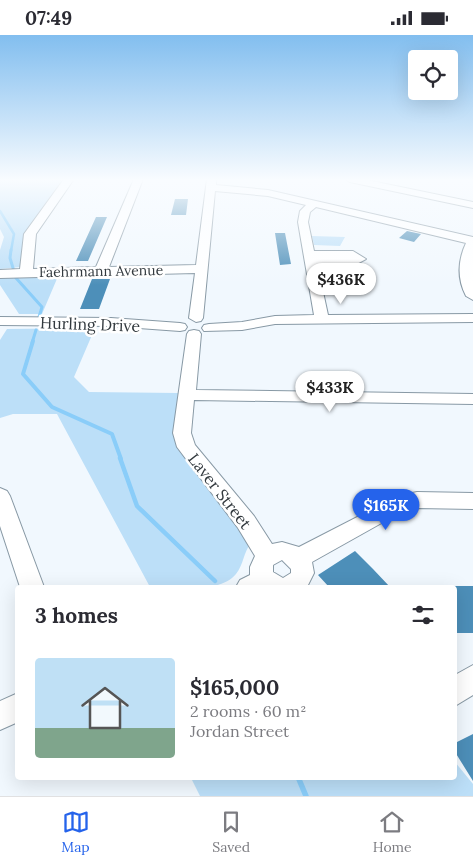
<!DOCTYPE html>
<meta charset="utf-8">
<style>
body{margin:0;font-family:Lora,serif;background:#f7f7f7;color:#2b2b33;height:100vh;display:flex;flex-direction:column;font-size:19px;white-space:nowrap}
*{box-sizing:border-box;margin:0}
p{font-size:16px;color:#7c7c81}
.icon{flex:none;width:28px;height:28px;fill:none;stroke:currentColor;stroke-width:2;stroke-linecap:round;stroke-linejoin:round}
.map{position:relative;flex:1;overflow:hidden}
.sheet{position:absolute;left:15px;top:550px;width:442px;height:195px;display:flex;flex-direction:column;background:#fff;border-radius:5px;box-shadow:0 5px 20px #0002}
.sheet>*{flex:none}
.controls{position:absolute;left:408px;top:15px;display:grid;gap:10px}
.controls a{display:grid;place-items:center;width:50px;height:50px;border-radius:5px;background:#fff;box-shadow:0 5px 20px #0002;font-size:25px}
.price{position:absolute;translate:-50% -42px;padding:0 11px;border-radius:18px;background:#fff;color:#222;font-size:16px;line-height:32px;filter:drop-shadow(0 1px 2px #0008)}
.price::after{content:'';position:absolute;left:50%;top:30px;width:15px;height:11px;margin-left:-8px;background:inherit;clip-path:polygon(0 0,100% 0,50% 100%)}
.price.current{background:#2563eb;color:#fff}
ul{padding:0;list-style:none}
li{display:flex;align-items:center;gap:15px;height:125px;padding:0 20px}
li+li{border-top:1px solid #e1e1e2}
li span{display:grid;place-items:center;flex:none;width:140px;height:100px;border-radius:5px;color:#555}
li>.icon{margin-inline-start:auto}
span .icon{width:60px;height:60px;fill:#fffc;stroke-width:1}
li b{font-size:21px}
h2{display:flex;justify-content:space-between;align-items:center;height:60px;padding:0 20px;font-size:21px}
.status{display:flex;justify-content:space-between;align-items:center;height:35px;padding:0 25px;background:#fff;direction:ltr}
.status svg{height:14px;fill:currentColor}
.tabs{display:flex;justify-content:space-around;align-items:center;height:70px;border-top:1px solid #e1e1e2;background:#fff;font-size:14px;color:#7c7c81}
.tabs a{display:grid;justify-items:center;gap:2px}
.tabs .current{color:#2563eb}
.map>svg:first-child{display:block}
.green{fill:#bcdff8}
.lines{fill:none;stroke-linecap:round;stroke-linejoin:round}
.stream-far4{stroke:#8acdf9;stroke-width:2.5}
.stream-far3{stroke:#8acdf9;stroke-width:3}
.stream-far2{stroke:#8acdf9;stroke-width:4}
.stream-far1{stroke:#8acdf9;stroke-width:4.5}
.stream{stroke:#8acdf9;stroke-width:5.5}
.building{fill:#4d8fb9}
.minor-casing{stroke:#8899a5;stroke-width:2}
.minor{fill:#fff;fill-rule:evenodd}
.labels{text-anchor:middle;stroke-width:5;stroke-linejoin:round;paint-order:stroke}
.far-street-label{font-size:14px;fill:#32393e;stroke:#fff}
.street-label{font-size:16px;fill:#32393e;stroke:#fff}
</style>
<div class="status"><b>07:49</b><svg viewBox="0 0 49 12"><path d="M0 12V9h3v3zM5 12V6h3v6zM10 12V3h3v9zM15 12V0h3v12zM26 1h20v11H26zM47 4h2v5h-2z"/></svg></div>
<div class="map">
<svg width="473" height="761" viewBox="0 0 473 761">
<rect width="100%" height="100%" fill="#f1f8fe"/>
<path class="green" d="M0 144H63L27 198 21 232 0 234V215L4 202 0 194Z
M312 201 345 202 340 211 314 210Z
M59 239 42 279H19L0 250V243Z
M95 293 74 342 89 357 178 358 175 382 177 387 251 508C243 518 244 529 236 539 220 559 173 552 150 552L57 379H13L0 383V305L7 294Z
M455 727 473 749V761H200L191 743 455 742Z"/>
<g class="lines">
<path class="stream-far4" d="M0 144H2
M0 176 14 199 11 216"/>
<path class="stream-far3" d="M11 215 10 223 13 233
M16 243 42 272 39 282
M32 308 36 295"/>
<path class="stream-far2" d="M33 306 23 339 52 372 112 399 121 424"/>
<path class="stream-far1" d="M120 423 137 471 215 546"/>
<path class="stream" d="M298 742 306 761"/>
</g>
<path class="building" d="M175 164H188L186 180H171Z
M96 182H107L88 226H76Z
M407 196 421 199 414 207 399 203Z
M275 198H285L291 229 280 230Z
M92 244H110L99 274H80Z
M355 516 373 534 390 552H329L318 540Z
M455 551H473V598H455Z
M473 699V746L455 717V708Z"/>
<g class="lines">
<defs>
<path id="minor" d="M64 144H74L36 199 33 234 96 232 134 144H143L109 232 196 230 207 144H216V150L268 155 473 202V265L466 261C457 244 458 225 466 208L316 172 310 177 308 187 314 216H353L366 224 355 230 317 229 328 280 473 279V287L275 289 242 295 204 296 202 293 204 290 209 289 242 287 275 281 314 280 298 187 300 176 306 170 268 161 215 156 203 283 201 286 196 287 189 283 195 238 0 243V235L20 234 24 199Z
M345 144H362L473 167V173L350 147Z
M0 282 111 283 180 288 185 289 187 292 185 295 180 296 111 291 0 290Z
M194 295 199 296 201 299 196 355 473 359V369L194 365 191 398 195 410 254 481 272 509 282 507 299 512 398 461 417 457 473 458V474L417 473 403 476 312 527 314 538 307 552H236L240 545 250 540V532L255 521 238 493 177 412 173 398 187 299 189 296ZM282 525 291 534V538L283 543 273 537V530Z
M0 453 7 456 10 461 44 552H20L0 491Z
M473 630V660L455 671V640Z
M18 658V687L0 695V666Z"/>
</defs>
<use href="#minor" class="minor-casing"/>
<use href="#minor" class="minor"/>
</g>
<linearGradient id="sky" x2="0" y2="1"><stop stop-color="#82beef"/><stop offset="0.58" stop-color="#f9fcff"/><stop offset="1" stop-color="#f9fcff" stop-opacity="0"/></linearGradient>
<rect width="473" height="250" fill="url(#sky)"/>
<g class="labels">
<g class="far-street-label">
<text transform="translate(101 236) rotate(-1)" y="5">Faehrmann Avenue</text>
</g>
<g class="street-label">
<text transform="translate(90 289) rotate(2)" y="6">Hurling Drive</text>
<text transform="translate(220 456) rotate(52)" y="6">Laver Street</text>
</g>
</g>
</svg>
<div class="controls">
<a><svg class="icon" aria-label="locate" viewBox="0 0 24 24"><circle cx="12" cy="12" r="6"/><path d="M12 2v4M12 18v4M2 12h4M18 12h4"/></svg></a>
</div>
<b class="price" style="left:341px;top:270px">$436K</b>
<b class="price" style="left:330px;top:378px">$433K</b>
<b class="price current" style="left:386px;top:496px">$165K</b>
<section class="sheet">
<h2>3 homes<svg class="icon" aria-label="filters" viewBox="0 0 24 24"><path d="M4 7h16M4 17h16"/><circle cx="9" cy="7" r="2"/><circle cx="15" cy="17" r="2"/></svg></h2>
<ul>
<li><span style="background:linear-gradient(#bfe0f5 70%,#7fa58c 0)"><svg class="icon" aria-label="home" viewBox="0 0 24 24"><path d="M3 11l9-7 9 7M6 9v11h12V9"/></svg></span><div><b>$165,000</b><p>2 rooms · 60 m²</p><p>Jordan Street</p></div></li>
</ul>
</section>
</div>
<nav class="tabs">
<a class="current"><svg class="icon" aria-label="map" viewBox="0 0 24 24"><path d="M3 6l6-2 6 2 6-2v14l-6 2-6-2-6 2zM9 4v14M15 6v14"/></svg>Map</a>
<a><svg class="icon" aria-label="saved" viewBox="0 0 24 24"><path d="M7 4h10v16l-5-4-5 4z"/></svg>Saved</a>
<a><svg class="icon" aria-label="home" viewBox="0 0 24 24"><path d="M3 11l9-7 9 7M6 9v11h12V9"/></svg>Home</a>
</nav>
